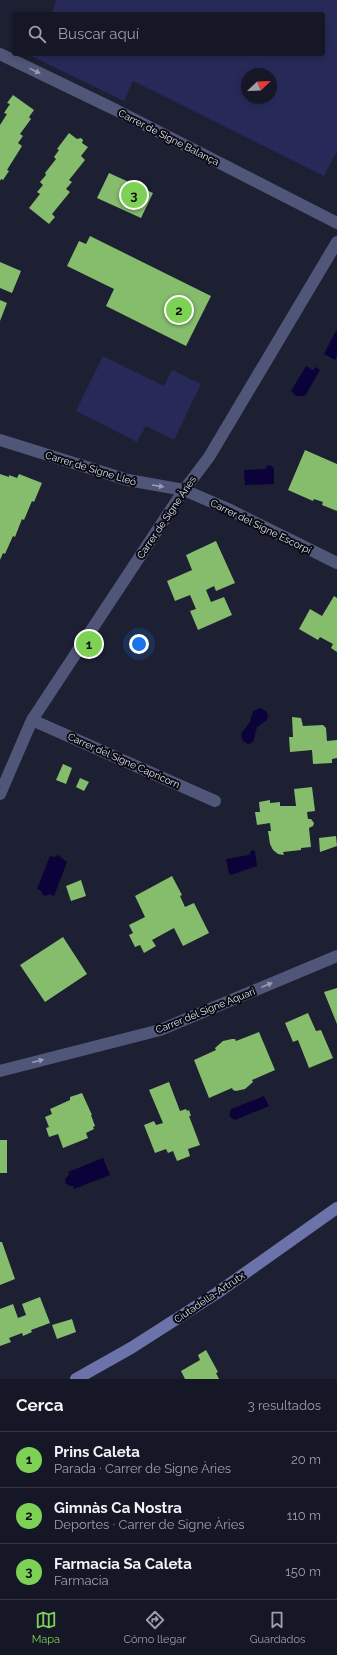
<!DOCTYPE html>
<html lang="es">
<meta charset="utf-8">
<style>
:root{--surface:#161726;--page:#232432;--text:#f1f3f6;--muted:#9e9fa7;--line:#353643;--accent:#7dd154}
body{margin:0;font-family:Raleway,sans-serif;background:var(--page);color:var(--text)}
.compass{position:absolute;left:241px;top:68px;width:36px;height:36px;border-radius:50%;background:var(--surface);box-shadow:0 2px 6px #0003;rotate:67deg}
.you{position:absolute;left:139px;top:644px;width:14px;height:14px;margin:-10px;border:3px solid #fff;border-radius:50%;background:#1a73e8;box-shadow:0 0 0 6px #1a73e833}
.badge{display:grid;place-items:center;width:26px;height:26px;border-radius:50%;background:var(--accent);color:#111;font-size:13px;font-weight:700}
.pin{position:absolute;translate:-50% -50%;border:2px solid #fff;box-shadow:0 1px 4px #0006}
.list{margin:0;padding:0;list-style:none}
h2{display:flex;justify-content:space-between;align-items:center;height:52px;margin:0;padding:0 16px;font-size:17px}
h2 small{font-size:13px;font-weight:400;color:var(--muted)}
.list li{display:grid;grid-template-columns:26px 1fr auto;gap:12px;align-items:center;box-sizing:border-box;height:56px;padding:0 16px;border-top:1px solid var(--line)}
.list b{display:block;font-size:15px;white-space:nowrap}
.list p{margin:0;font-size:13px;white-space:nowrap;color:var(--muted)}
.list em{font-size:13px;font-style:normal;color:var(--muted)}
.icon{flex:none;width:22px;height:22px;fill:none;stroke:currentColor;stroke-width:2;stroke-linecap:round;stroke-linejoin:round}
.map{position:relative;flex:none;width:337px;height:1379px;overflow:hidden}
.search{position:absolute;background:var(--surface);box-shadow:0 2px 6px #0003;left:12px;right:12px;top:12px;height:44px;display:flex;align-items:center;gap:10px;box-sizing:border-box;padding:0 14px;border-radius:4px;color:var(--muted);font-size:15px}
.sheet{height:220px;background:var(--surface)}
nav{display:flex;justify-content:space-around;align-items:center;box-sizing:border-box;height:56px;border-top:1px solid var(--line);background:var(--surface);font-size:11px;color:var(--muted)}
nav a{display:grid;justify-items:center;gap:2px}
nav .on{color:var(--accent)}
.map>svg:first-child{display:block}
.green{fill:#272a59;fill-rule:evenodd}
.water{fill:#0b023a}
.building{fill:#85bd6c}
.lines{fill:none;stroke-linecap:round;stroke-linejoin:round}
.street{stroke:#505678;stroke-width:12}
.secondary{stroke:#6b73aa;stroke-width:12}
.oneway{fill:#979cb3}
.labels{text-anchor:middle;stroke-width:4;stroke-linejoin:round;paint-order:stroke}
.street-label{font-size:10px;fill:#dee1ee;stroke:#090a12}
</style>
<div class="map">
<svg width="337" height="1379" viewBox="0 0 337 1379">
<rect width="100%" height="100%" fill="#1d1f32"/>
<path class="green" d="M57,0H337V151L324,176L133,81L124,101L31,56L32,54H323V14H51ZM247,74H271V98H247Z
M103,356L164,386L172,370L201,384L174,440L146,426L137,442L76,411Z"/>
<path class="water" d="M337,329V356L335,360L324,354Z
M306,366L313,370L316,367L320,370L305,396H296L291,391Z
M268,465L272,466L274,469V484L245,485L244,470L265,469Z
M260,708L266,711L268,716L267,720L257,727L253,742L248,744L243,741L241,734L250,722L253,711Z
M252,850L255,851L257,866L231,875L229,874L226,859L249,855Z
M58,855L67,862L54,896L50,894L45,896L42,894L41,891L37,889L50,856L55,857Z
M264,1096L269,1106L235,1120L229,1116L231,1109Z
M103,1158L110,1175L74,1189L73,1186H70L66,1184L65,1179L69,1175L68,1172Z"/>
<path class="building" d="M13,95L34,110L29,117L31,119L20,134L23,136L18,143L22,146L7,170L9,171L3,180L1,179L0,181V125L7,114L4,113L10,104L7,103Z
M69,133L77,139L81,138L83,140L82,143L88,147L81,156L85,160L69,180L72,182L66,189L70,192L52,214L55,217L49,224L29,208L40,194L37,192L43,185L40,182L46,175L45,173L56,159L54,157L59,150L57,149Z
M109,173L153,193L141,218L97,198Z
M90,236L211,296L186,346L106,306L114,289L67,266L79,241L86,244Z
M0,262L21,271L12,293L0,288Z
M0,300L7,303L0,321Z
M305,450L337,464V511L322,505L323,502L314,499L313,501L288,490Z
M0,474L9,477V475L17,478L19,474L42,483L34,502L32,501L24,520L22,519L15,537L13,536L5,554L3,553L0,560Z
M216,541L235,583L216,591L214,586L206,590L211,602L224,597L232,615L198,630L190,611L196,609L190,595L175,601L167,581L192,570L186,555Z
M334,596L337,598V652L331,648L333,644L320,637L318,640L299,629L310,609L322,616Z
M292,717L301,718L303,726L323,725L326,728L327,741L337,740V758L332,759V763L313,764L312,750L290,752L289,737H293Z
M63,764L72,768L66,784L56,780Z
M80,778L89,782L84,791L76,787Z
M312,787L315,811L307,812L308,819H311L314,823L313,826L309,828L311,847L301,848V850L283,852L284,855L278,854L273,850L270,844L268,831H271L270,823L257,825L255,812H260L259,802L270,800V803L280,802V806H296L294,789Z
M336,836L337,846L320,852L319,838Z
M172,876L182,895L180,896L185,907L194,903L209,933L183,946L174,928L152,940L156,946L144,953L140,945L135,947L129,935L133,933L129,925L145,917L135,896Z
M81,880L86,896L71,901L66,886Z
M63,937L87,974L45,1002L20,965Z
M337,988V1024L324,992Z
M308,1013L316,1031L321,1030L333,1058L309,1068L298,1040L293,1042L285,1023Z
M259,1032L275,1070L252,1080L253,1082L245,1089L236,1091L233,1090L232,1088L209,1098L194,1060L216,1050L215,1048L223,1041L232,1039H235L236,1041Z
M169,1082L180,1111L186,1109L187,1111L189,1110L191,1116H189L200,1145L188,1149L190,1156L177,1161L173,1151L168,1153L166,1149L155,1153L144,1125L154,1121L156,1125L163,1123L149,1090Z
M82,1093L92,1115H91L95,1126L93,1127L94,1129L86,1133L88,1138L63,1148L58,1134L49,1137L46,1128L49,1127L45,1117L52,1114L50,1109L70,1100V1097Z
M0,1140H7V1173H0Z
M0,1242H2L15,1279L0,1285Z
M40,1297L50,1323L31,1330L32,1332L23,1336L22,1333L9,1338L11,1342L0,1346V1309L13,1304L18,1318L26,1315L22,1304Z
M72,1319L76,1332L57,1339L52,1325Z
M206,1350L218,1372L216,1373L219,1379H185L181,1371L200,1360L198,1355Z"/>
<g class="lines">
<path class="street" d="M0,54L116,110L337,223
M0,440L128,480L184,490L228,509L337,563
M32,720L215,801
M0,794L32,720L158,529L184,490L209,457L337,242
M0,1071L160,1030L337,956"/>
<path class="secondary" d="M76,1379L131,1348L217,1293L337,1208"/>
</g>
<defs><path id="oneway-solid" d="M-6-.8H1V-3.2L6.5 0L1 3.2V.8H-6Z"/></defs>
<g class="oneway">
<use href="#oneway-solid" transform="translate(35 71) rotate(26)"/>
<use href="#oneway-solid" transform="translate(158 486) rotate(9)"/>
<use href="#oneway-solid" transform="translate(267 985) rotate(-23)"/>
<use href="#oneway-solid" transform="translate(38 1061) rotate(-15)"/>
</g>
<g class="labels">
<g class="street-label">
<text transform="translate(169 137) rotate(27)" y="4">Carrer de Signe Balança</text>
<text transform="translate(91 468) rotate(17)" y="4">Carrer de Signe Lleó</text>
<text transform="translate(166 517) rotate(-56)" y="4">Carrer de Signe Àries</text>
<text transform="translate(261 526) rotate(26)" y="4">Carrer del Signe Escorpí</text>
<text transform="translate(124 760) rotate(24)" y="4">Carrer del Signe Capricorn</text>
<text transform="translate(205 1010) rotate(-22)" y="4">Carrer del Signe Aquari</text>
<text transform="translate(209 1297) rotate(-34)" y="4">Ciutadella-Artrutx</text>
</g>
</g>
</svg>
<svg class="compass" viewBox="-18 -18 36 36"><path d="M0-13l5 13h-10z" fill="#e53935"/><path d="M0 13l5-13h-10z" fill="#9e9fa7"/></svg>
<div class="you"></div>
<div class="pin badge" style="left:89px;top:644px">1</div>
<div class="pin badge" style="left:179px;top:310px">2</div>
<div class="pin badge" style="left:134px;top:195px">3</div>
<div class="search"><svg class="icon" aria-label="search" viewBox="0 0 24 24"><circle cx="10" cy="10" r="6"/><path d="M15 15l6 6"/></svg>Buscar aquí</div>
</div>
<section class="sheet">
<h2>Cerca<small>3 resultados</small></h2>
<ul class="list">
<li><span class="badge">1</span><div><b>Prins Caleta</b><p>Parada · Carrer de Signe Àries</p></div><em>20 m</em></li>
<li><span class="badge">2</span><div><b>Gimnàs Ca Nostra</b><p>Deportes · Carrer de Signe Àries</p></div><em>110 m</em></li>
<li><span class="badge">3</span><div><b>Farmacia Sa Caleta</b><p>Farmacia</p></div><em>150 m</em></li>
</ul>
</section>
<nav>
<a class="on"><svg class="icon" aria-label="map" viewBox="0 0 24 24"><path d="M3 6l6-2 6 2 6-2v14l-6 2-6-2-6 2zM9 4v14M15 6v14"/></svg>Mapa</a>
<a><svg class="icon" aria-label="directions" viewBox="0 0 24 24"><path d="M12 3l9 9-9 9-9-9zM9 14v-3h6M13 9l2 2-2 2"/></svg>Cómo llegar</a>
<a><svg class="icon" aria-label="saved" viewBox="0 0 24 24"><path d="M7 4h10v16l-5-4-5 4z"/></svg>Guardados</a>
</nav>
